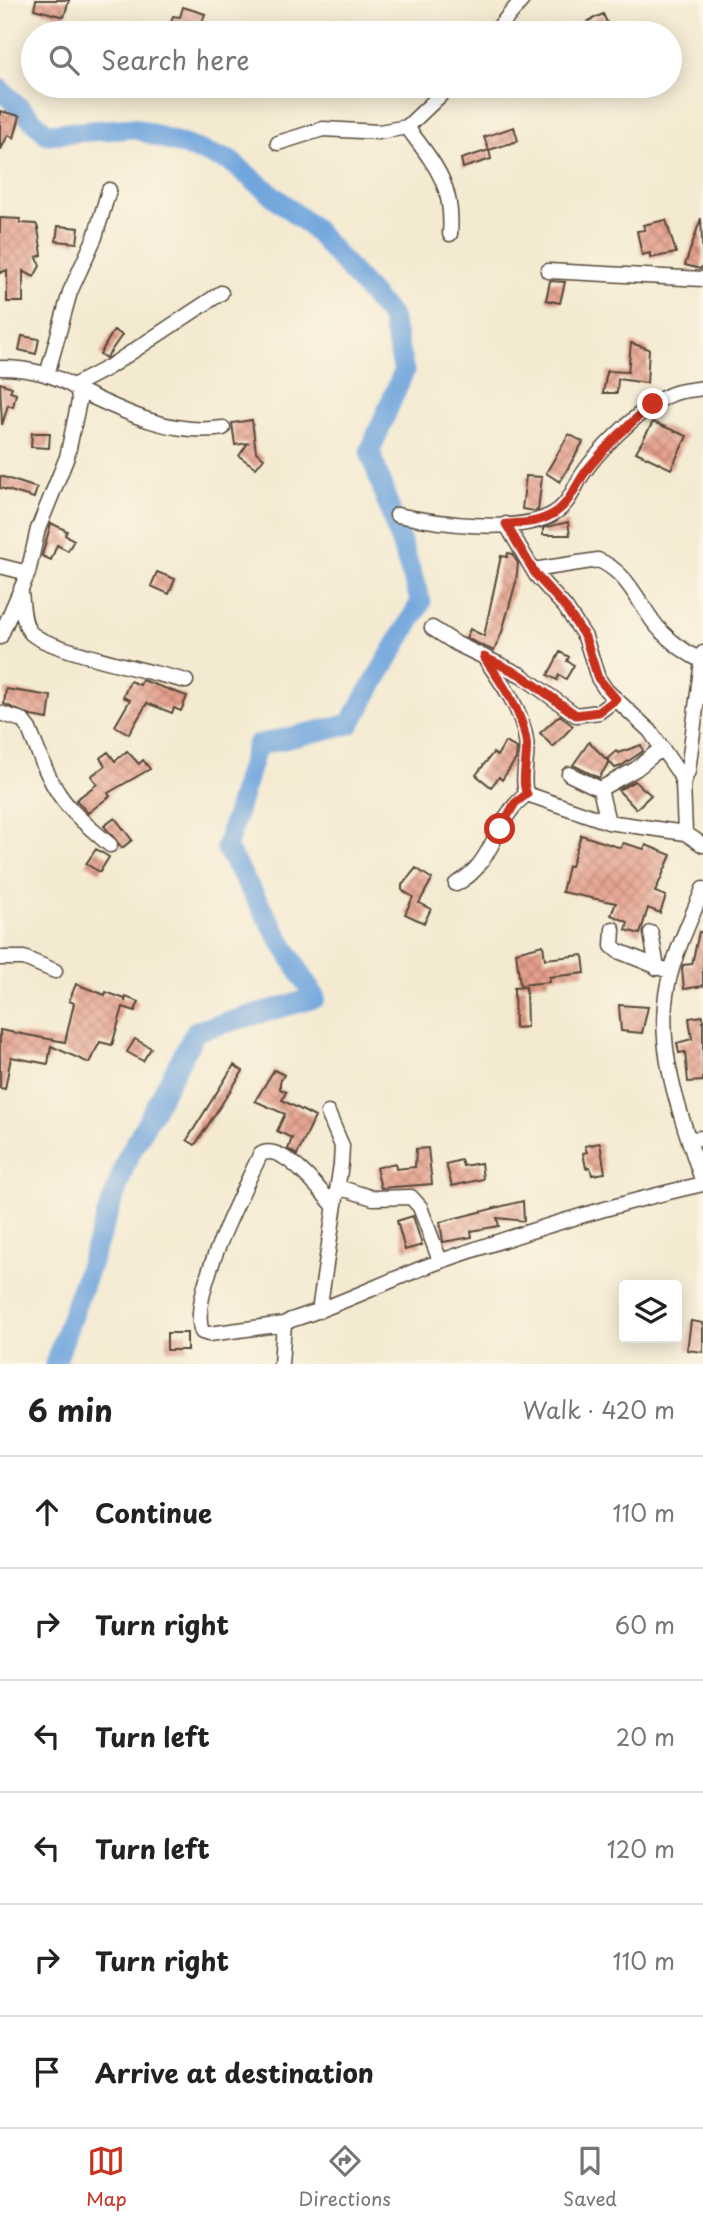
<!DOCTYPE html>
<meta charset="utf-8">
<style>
:root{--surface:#fff;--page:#f6f6f6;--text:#222;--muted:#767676;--line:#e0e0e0;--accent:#c8321e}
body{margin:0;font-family:"Playpen Sans",sans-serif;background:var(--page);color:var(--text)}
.controls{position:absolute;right:21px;bottom:21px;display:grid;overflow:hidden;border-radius:7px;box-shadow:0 4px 18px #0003}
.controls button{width:63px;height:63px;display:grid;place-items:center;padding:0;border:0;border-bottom:2px solid var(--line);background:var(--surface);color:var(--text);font:35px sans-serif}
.stop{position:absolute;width:21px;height:21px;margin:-16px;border:5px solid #c8321e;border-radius:50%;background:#fff}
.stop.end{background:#c8321e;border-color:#fff;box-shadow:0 2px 7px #0008}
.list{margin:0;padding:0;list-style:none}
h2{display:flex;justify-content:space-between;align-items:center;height:91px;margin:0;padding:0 28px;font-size:30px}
h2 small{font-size:23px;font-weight:400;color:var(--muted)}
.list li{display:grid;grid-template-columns:46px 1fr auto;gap:21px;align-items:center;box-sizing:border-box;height:112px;padding:0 28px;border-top:2px solid var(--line)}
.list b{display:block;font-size:26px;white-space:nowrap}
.list em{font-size:23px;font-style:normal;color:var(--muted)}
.icon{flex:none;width:38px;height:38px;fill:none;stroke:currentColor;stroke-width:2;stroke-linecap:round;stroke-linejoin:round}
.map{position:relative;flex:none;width:703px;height:1364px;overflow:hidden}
.search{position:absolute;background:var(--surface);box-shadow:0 4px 18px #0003;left:21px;right:21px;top:21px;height:77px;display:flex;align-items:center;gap:18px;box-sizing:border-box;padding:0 24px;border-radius:38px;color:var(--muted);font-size:26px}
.sheet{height:763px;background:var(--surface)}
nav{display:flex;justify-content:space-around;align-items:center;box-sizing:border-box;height:98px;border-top:2px solid var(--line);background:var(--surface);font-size:19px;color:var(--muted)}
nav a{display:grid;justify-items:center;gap:4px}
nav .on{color:var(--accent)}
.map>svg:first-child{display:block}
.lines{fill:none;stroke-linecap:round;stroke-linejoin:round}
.river{stroke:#70a5dd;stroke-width:21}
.building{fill:url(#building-cross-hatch)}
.street-casing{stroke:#574739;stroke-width:17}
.street{stroke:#fff;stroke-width:14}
.route{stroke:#c8321e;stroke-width:9}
</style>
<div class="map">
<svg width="703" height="1364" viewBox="0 0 703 1364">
<defs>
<pattern id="building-cross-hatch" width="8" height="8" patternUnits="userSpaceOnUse" patternTransform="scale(1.75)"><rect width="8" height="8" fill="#e59f8c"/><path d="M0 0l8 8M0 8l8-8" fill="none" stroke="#bb8272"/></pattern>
</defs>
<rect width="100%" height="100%" fill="#fcf5e5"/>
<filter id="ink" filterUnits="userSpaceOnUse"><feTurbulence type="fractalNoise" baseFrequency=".0143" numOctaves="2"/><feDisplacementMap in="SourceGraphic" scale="14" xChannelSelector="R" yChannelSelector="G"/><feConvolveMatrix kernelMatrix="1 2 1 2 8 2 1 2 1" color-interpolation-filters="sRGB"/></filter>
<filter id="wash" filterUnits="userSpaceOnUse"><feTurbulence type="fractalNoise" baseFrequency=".00686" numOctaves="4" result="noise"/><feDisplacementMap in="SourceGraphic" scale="28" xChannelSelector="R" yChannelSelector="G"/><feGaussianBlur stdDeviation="1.57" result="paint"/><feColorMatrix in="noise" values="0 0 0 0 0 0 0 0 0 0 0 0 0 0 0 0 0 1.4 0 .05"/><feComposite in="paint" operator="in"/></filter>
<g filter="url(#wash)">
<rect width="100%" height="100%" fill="#f4ead1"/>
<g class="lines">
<path class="river" d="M0,89L47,134L134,128L230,161L313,228L391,317L404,371L370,451L421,602L350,724L257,745L226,848L315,998L196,1031L127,1159L55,1364"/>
</g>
<g id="blocks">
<path class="building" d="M36,0H69L64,17L34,9Z
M183,7L205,14L201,26L190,22L187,33L171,30L170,25L173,16L180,17Z
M603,14L612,33H593L588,21Z
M0,111L20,116L14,138L8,135L0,151Z
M514,127L518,141L489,150L484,137Z
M489,150L491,159L463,168L461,159Z
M0,218L20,219V223L36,224L38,228L42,255L37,257L40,266L34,277L23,271V302H7V270L0,273Z
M701,218L703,263L701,269L685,265Z
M666,220L676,253L650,258V253L642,255L637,231L645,230L643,225Z
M58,226L79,228L77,243L56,241Z
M550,281L565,282L560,303L546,300Z
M114,330L122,335L106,358L100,354Z
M22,336L39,339L36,354L19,350Z
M631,343L649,349L647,383L618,379L617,393H603L607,371L628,372Z
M0,383L12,387L10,392L16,394L13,407L8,405L2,425Z
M252,420L256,452L264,458L256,468L239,456L248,443L235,445L232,423Z
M653,422L687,436L671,469L636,452Z
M32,433H50L49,448L31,447Z
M569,434L583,442L560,482L546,473Z
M0,476L37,488L34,498L0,488Z
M526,476L542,477L538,510L535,511L522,509Z
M568,522L570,535H543V528Z
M51,523L67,531L65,535L74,540L68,551L57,545L51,560L42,556Z
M508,553L512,554L518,563L516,582L502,632L494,651L466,638L470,629L484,636L501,556L507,557Z
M157,572L175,579L169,594L151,586Z
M560,652L569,657L567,661L574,665L566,679L559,675L557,680L548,675Z
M142,680L187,696L181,711L174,708L172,713L147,703L129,734L115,726L130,700L123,697L130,681L140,685Z
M6,689L51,696L48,719L31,716L4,704Z
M560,715L573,726L553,747L540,733Z
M505,742L517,748L516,759L502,780L499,777L491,787L476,775L493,753L497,756Z
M589,742L609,762L599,778L573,765Z
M641,745L643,751L621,766L615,768L607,759L616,751L618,753Z
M127,751L139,764L143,760L150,769L108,793L110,796L88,813L76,800L97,784L91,776L105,766L100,758L108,752L115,761Z
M635,781L651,795L636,809L618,790Z
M115,818L132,840L122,848L104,826Z
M581,835L621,848L623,843L644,849L646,845L671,855L655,892L666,896L660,913L648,908L640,934L626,930L628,922L611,915L616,903L562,892L568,866H571Z
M96,849L109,857L100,872L86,864Z
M416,868L432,879L419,903L431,909L424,923L405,914L413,897L402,890V885Z
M699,932H703V986L684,989L682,969L683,965L692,964Z
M543,945L545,959L583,955L585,973L549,977V982L520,985L516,952Z
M76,984L105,995L106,992L125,999V1002L126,997L139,1002L135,1011L123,1007L112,1045L100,1042L89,1063L51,1046L48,1064L11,1057L5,1089L0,1088V1030L65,1042L74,1003L69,1001Z
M526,987L527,1027L515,1028L514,988Z
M619,1005L648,1007L642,1033L621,1031Z
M703,1016V1081L688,1082L685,1052L679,1053L677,1043L692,1039L689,1018Z
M135,1039L151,1048L143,1061L127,1052Z
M234,1065L243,1071L195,1145L187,1140Z
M274,1070L284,1075L280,1082V1089L286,1092L282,1100L315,1117L297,1155L288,1149L292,1138L277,1131L285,1114L255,1101Z
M600,1143L605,1173L592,1175L590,1167L586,1168L583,1153L587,1152L585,1146Z
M428,1148L432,1184L381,1188L376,1168L395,1163L396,1169L415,1167L416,1149Z
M461,1160L463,1166L481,1163L483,1179L452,1186L446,1164Z
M523,1201L524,1221L497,1218L499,1226L471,1231L472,1237L443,1242L440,1222Z
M413,1216L422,1245L405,1250L397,1221Z
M691,1321L703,1323V1352L687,1350Z
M167,1333H187V1350H167Z"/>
</g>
</g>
<g filter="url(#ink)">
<use href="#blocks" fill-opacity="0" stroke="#574739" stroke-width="2"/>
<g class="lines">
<g class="street-casing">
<path id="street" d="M494,33L522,0
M407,127C435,165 454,185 450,234
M278,143L323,129L379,132L407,127L450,86
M548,271L703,279
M0,368C27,368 57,374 78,390L79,401L67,457L38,529L28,573L0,637
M47,375L70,292L95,237L109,190
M73,386L109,367L221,293
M78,390C124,412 172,436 223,428
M397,515C437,523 512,534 549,516C566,508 571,495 579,480C594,454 643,405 672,394C681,390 693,390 703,388
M506,524L536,575L565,607L585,637L598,678L606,690L650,731L679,773L683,783L685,833
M0,566L28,573
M533,570L598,560C625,571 636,597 652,620C664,637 684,652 702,661
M21,593C23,605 22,625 32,634C50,650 157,673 186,681
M432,628L457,644L521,675L576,715L599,712L616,699
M484,657C501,682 522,709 526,740C529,756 520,781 527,794L608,822L685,833L703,845
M0,713L22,720L29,729C54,792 57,801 110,845
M569,774L600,789L608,822
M683,783L688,771L703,653
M600,789L636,769L662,748
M456,884C496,863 493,819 527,794
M703,889C690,922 671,959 666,995C657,1058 684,1124 703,1183
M613,929L612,946L618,951L671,972
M651,933L657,968
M0,958H24L55,971
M689,1139L703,1138
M338,1187L373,1198L411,1197L420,1207L440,1261
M319,1311L341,1164L342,1146L328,1113
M284,1324L209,1334L202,1332C188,1296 243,1192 260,1155C280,1140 321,1191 334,1206
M281,1364L284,1324L291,1320C343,1304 390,1279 441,1261C527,1231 614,1204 703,1184"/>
</g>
<use href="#street" class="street"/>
</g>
</g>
<g class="lines" filter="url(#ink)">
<path class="route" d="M500,829L515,803L527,794C520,781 529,756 526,740C521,709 501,682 484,657L521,675L576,715L599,712L616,699L598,678L585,637L565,607L536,575L506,524C521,523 536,523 549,516C571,506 575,483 590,466C609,443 630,423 653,404"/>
</g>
</svg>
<div class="controls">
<button><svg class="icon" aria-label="layers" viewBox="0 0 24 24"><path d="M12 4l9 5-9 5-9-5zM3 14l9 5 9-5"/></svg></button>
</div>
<div class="stop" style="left:500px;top:829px"></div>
<div class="stop end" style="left:653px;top:404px"></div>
<div class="search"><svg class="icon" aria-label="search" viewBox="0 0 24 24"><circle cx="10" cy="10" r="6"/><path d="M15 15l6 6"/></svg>Search here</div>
</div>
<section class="sheet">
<h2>6 min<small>Walk · 420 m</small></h2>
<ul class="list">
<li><svg class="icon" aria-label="ahead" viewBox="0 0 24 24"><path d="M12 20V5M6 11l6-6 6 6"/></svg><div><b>Continue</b></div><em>110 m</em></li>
<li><svg class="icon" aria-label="right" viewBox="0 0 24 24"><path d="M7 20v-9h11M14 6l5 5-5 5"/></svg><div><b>Turn right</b></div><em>60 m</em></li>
<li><svg class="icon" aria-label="left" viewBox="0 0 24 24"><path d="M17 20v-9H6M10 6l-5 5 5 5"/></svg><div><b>Turn left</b></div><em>20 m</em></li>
<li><svg class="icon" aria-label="left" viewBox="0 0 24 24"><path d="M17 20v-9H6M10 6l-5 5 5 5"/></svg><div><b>Turn left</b></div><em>120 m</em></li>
<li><svg class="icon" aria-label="right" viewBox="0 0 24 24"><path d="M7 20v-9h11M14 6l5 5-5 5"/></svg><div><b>Turn right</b></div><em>110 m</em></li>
<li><svg class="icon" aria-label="arrive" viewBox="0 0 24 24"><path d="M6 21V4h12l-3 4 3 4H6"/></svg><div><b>Arrive at destination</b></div></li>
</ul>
</section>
<nav>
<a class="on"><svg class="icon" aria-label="map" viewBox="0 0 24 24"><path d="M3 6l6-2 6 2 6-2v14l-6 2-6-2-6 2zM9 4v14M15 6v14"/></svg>Map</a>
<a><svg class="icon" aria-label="directions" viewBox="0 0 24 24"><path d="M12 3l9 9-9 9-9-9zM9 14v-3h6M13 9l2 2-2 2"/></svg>Directions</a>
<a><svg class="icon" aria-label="saved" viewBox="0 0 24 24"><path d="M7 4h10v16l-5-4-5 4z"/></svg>Saved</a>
</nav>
